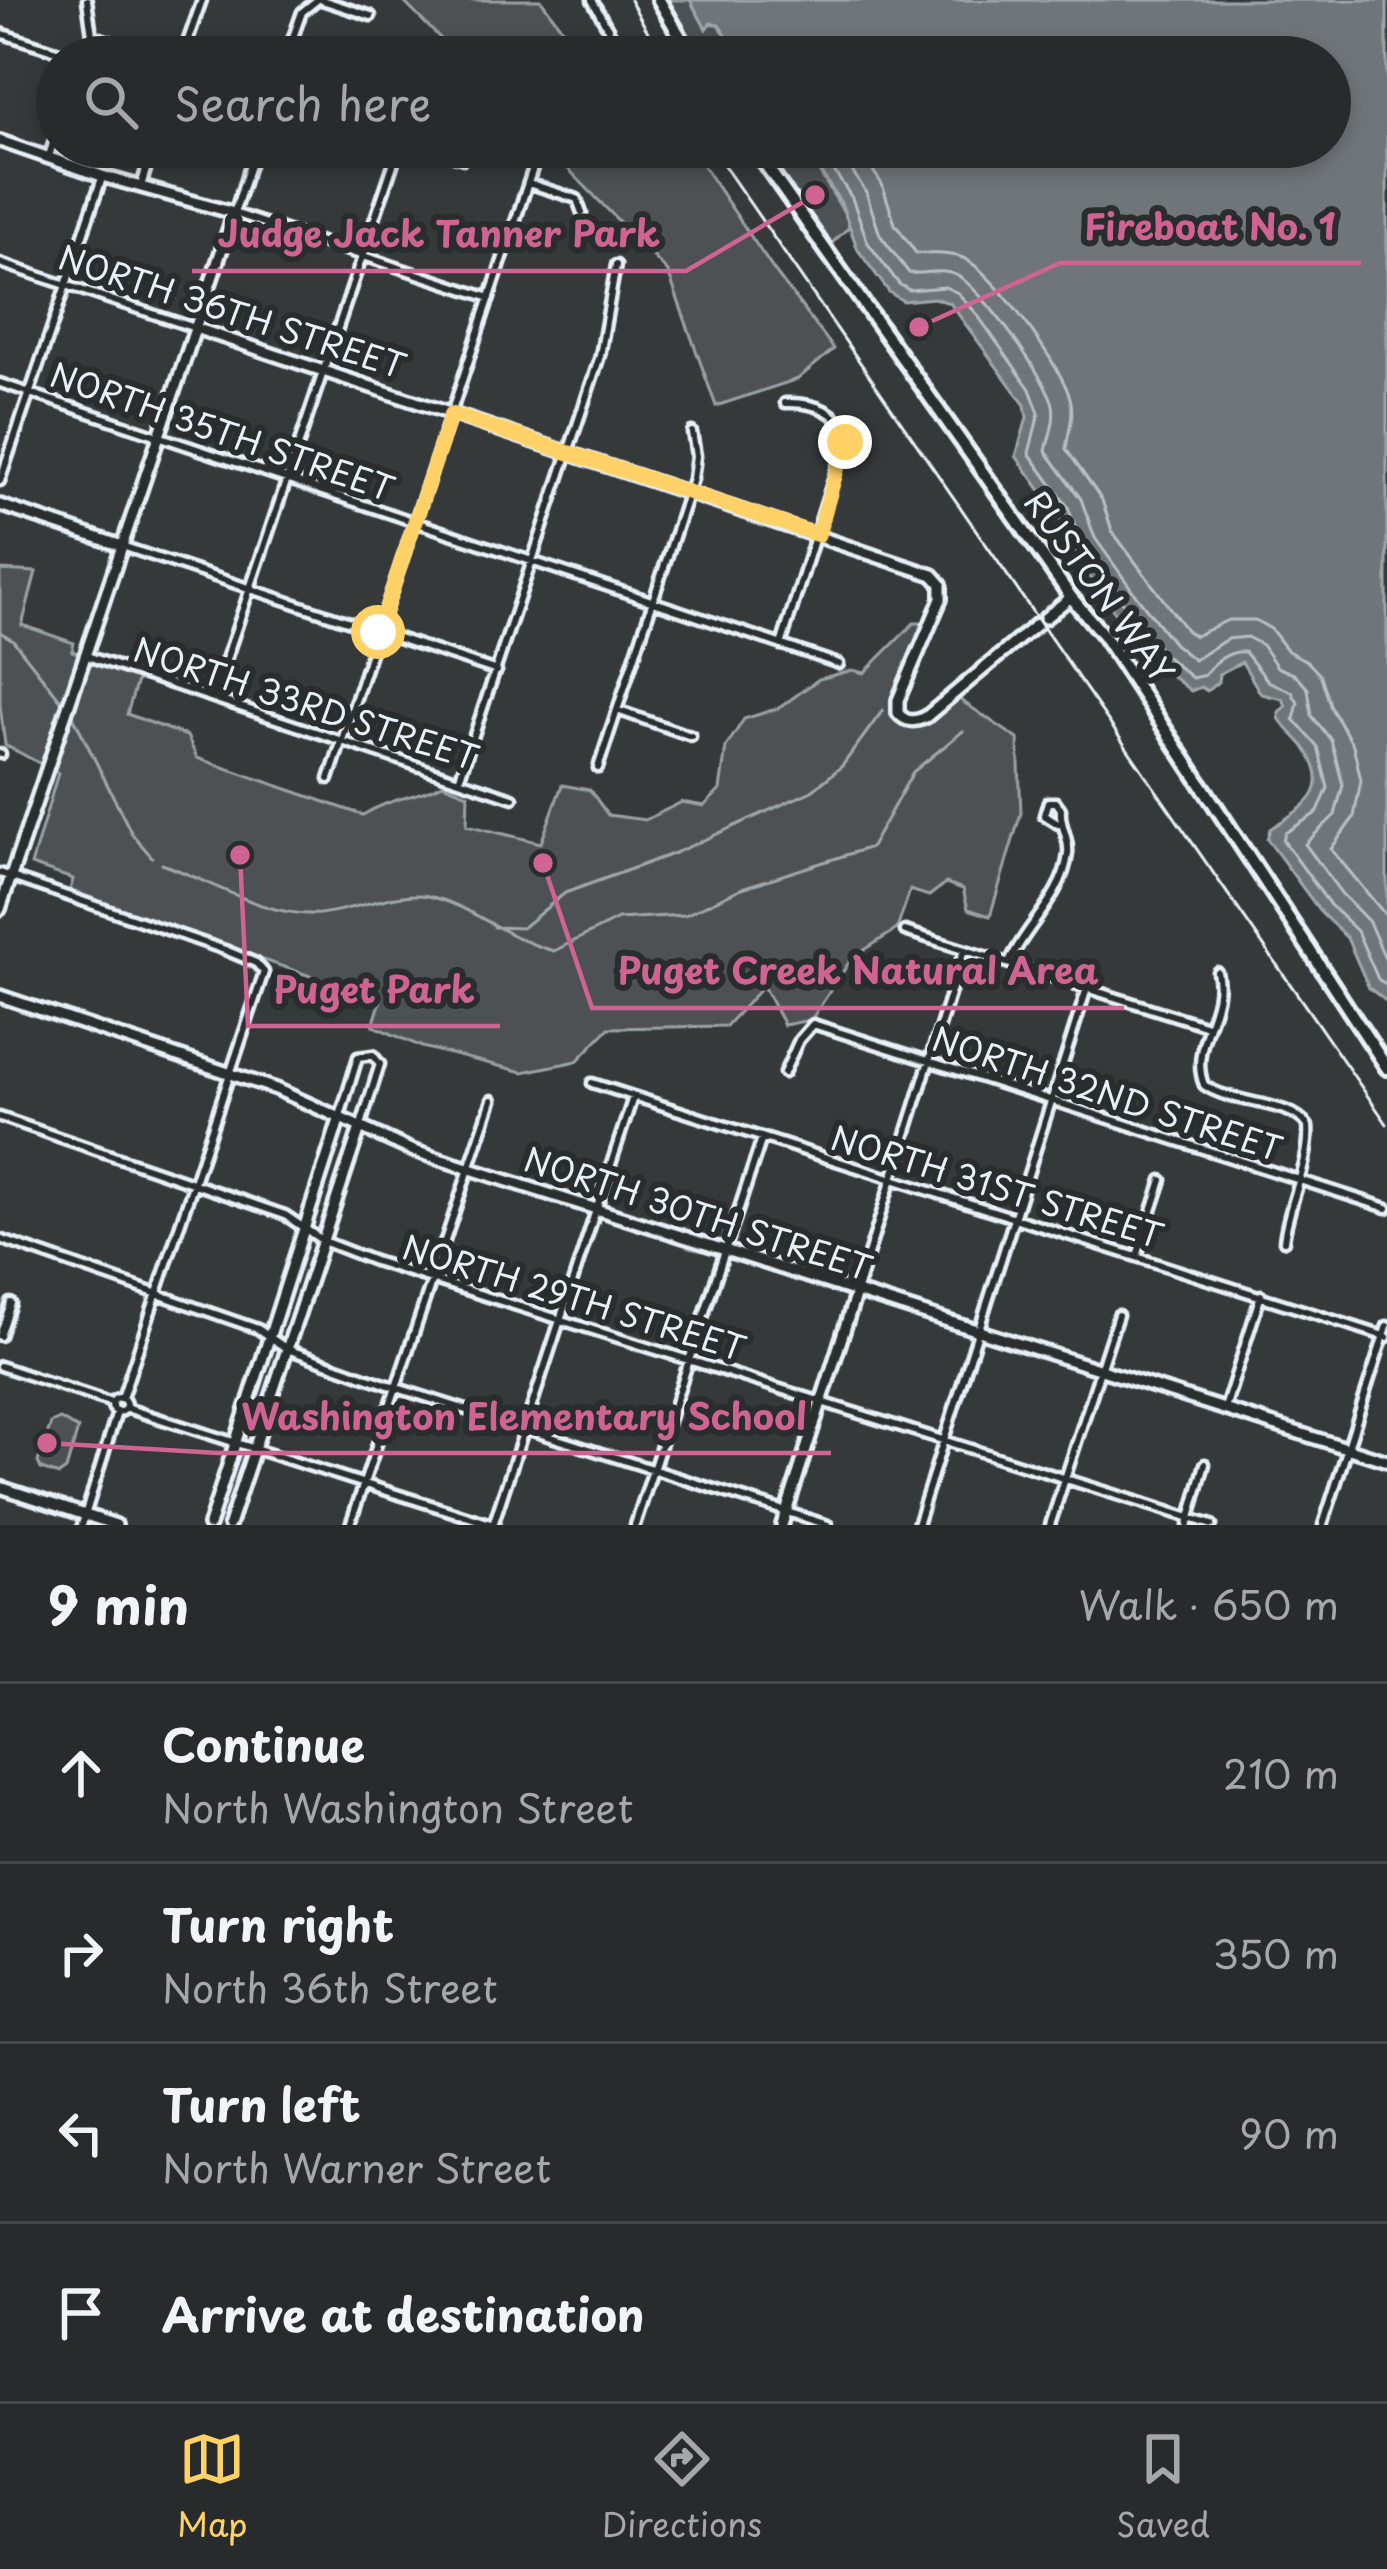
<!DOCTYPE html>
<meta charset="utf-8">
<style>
:root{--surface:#282b2c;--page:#303334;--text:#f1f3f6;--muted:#a5a7a9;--line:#444748;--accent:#ffd166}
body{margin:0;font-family:"Playpen Sans",sans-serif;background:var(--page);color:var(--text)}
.stop{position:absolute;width:36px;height:36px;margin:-27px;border:9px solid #ffd166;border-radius:50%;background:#fff}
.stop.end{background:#ffd166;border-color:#fff;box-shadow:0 3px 12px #0008}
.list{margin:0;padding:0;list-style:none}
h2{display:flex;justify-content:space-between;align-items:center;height:156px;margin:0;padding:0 48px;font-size:51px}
h2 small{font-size:39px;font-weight:400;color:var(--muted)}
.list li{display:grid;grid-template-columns:78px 1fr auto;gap:36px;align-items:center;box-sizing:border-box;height:180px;padding:0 48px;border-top:3px solid var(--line)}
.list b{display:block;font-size:45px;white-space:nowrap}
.list p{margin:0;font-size:39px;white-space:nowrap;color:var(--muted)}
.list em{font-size:39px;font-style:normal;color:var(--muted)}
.icon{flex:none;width:66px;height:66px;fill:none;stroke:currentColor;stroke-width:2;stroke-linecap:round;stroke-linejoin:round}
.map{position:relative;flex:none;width:1387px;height:1525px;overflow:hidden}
.search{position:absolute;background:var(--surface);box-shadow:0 6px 18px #0003;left:36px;right:36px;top:36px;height:132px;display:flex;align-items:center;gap:30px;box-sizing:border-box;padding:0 42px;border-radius:66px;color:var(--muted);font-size:45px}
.sheet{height:876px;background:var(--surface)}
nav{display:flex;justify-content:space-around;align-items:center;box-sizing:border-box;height:168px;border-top:3px solid var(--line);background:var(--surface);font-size:33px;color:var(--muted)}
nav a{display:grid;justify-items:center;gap:6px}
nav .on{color:var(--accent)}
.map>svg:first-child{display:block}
.green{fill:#4d5152;stroke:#9aa1a5;stroke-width:3}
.water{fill:#707579;stroke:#a0a7ac;stroke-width:3}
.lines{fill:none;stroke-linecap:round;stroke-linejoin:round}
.shore{stroke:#b8bfc5;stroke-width:3}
.stream{stroke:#a0a7ac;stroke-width:3}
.minor-casing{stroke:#e8f1f8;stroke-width:15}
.tertiary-casing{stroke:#e8f1f8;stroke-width:18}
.secondary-casing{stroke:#e8f1f8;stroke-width:18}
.primary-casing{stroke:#e8f1f8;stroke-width:20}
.minor{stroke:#2a2d2e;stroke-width:6}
.tertiary{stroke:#2a2d2e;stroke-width:9}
.secondary{stroke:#2a2d2e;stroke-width:9}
.primary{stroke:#2a2d2e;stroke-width:10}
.rail{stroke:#e8f1f8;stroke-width:3}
.route{stroke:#ffd166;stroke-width:15}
.labels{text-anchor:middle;stroke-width:12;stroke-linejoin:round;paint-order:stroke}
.street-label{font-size:33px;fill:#e8f1f8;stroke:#2a2d2e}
.leader{fill:none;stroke:#cf6492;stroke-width:4.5}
.callout-dot{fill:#cf6492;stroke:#2a2d2e;stroke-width:4.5}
.callout-label{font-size:36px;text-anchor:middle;font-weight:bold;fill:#cf6492;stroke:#2a2d2e;stroke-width:12;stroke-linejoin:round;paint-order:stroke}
</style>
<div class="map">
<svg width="1387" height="1525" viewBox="0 0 1387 1525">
<rect width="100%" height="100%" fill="#35393a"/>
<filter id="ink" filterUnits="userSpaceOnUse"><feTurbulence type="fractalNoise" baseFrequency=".00833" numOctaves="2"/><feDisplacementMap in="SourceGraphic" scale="24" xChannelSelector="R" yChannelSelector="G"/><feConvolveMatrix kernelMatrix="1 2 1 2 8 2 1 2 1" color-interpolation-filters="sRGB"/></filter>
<g filter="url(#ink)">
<path class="green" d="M402,0H541L583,57H459Z
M666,0H690L711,23L719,25L741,57H699Z
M547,147L691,148L775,272L834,349L798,379L716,406L668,272Z
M761,147H804L848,219L849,227L831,244Z
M0,570L36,572L22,625L74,643L72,651L139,674L127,714L187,736L197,758L363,815C391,797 415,798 443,784L468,794L467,825L541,843L562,785L590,790L608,815L645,820L682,802L704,806L720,790L726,747L744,719L779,708L819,679L853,670L864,673L914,623H925L897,684L896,715L930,721L959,699L1018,739L1021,813L990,916L968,909L963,889L946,883L929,896L910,890L897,929L852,958L811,1020L784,1025L763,986L726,1026L609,1028L577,1061L523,1072L422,1047L373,1026L381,1000L69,894L73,879L31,865L58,773L5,745L0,705Z
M60,1419L78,1429L66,1470L59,1475L41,1469L38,1462L51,1423Z"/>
<path class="water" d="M690,0H1387V1002L1369,988L1347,938L1322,914L1267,839L1270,829C1302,807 1337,794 1304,747C1296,736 1286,730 1279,718V712L1286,706L1283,699L1261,694L1242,662L1219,674L1218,682L1207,691L1201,687L1191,691L1154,662L1116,614L1072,551L1058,514L1016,456L1027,418L1025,405L950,303L934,298L903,301L889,292L858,250L841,203L804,147H1330V57H741L719,25L711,23L706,29Z"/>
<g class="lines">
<path class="shore" d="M818,147L852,198L868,243L899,284L909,290L945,287L958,293L976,313L1030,389L1039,413L1029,453L1068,507L1082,545L1126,607L1163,654L1192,678L1205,675C1213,662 1230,650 1245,652L1268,681L1292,692L1298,703L1294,719L1318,747L1328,788L1318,812L1285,833L1283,840L1330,905L1357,931L1378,979L1387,986
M836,147L866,192L880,235L909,273C924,275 940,268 956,275C979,285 1048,380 1053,405C1056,421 1049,436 1046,451L1081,499L1095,538L1138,598L1174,644L1194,660L1227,639L1247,637L1262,645L1277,667L1296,675L1308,689L1312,716L1331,740L1343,785L1335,815L1305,844L1341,893L1369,922L1387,963
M857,147L882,184L895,224L916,253C931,255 948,252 963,258C993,271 1065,370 1071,402C1074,418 1068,433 1066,449L1102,500L1112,531L1187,631L1195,636L1228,620H1255L1271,629L1288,651L1307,661L1321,676L1331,708L1353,745L1361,780L1354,817L1331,849L1387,917"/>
<path class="stream" d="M0,632L13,640L66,707
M72,714L132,834L152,857
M162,864C211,881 265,917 319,914C352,911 399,890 428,896C469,904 508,940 554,951L618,919L685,915L742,888L871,847L913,772L963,731
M494,927L522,928L565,893L675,853L812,791L842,766L883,710"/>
<g class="minor-casing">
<path id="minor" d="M322,0L371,16
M592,0L624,57
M0,33L75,57
M92,35L157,57
M81,57L92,35L87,0
M182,57L202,0
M286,57L302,12L317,0
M256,147L234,213L490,298
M428,147L463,159
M49,156L57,131
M528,183L577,199L582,213
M141,186L153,147
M0,263L195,328
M0,383L839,664
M0,481L102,178
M122,546L497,671
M781,645L846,438C841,410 811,402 785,403
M84,655L513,798
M213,698L399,147
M617,710L691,736
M0,754H1
M598,768L693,479L696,456L692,432
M329,779L540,147
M459,780L600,356L616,265
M0,873L225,950L256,963L264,972L122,1398
M905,931L1207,1026
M1009,963C1025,926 1063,897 1068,854C1070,837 1059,826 1061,809L1056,802H1048L1044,815L1058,824
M1217,972C1227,1010 1188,1045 1204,1085C1231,1105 1291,1100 1308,1126C1311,1163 1288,1203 1284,1241
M784,1073L799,1040L813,1024L1387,1208
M592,1083L1387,1337
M340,1116L358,1057L373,1055L380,1064L360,1128
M0,1117L285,1215L323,1241L374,1261L1212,1525
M0,1239L258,1329L287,1349L394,1387L828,1525
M1137,1256L1162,1180
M856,1293L964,950
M0,1336L11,1303
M0,1366L112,1403
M112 1405a7 7 0 1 1 14 0a7 7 0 1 1-14 0Z
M126,1408L494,1525
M1225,1408L1261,1295
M82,1525L117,1412
M350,1525L492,1100
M493,1525L633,1097
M635,1525L762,1138
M917,1525L1087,988
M1050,1525L1118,1315
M1188,1525L1205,1464
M1323,1525L1387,1326"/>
</g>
<g class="tertiary-casing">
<path id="tertiary" d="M0,141L102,176L234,213L0,909
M195,328L933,575L941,584V599L898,700V713C906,723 915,722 926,717L1037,624
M0,505L122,546
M1045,618L1071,597
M0,1487L116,1525
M209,1525L340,1117
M229,1525L360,1128
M782,1525L856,1293"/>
</g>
<g class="secondary-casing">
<path id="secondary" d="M0,996L276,1089L411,1150L1387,1461"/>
</g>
<g class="primary-casing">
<path id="primary" d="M659,0L692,57
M753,147L1071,597L1104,636L1387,1068"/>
</g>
<use href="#minor" class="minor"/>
<use href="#tertiary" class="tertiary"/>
<use href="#secondary" class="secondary"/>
<use href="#primary" class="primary"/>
<path class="rail" d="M630,0L662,57
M711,147L1387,1124"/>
</g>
</g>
<g class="lines" filter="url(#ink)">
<path class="route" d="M378,632L451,414L818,535L845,442"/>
</g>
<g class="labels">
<g class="street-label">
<text transform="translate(232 312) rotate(18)" y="12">NORTH 36TH STREET</text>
<text transform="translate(222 432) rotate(19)" y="12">NORTH 35TH STREET</text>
<text transform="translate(1099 587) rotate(54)" y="12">RUSTON WAY</text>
<text transform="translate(306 704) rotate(18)" y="12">NORTH 33RD STREET</text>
<text transform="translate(1107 1094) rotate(18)" y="12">NORTH 32ND STREET</text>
<text transform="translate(997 1187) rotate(17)" y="12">NORTH 31ST STREET</text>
<text transform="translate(698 1214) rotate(18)" y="12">NORTH 30TH STREET</text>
<text transform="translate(574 1298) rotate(17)" y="12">NORTH 29TH STREET</text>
</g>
</g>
<path class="leader" d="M919 327L1060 263H1361M815 195L686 271H192M543 863L592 1008H1124M240 855L248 1026H500M47 1443L218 1453H831"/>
<g class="callout-dot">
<circle cx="919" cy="327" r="12"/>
<circle cx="815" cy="195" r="12"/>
<circle cx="543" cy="863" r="12"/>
<circle cx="240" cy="855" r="12"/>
<circle cx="47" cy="1443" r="12"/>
</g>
<g class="callout-label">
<text x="1210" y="240">Fireboat No. 1</text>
<text x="439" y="247">Judge Jack Tanner Park</text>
<text x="858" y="984">Puget Creek Natural Area</text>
<text x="374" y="1003">Puget Park</text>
<text x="524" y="1430">Washington Elementary School</text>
</g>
</svg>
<div class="stop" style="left:378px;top:632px"></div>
<div class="stop end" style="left:845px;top:442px"></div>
<div class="search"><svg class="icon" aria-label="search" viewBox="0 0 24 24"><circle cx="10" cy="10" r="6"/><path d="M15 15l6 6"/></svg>Search here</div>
</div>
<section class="sheet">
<h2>9 min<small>Walk · 650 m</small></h2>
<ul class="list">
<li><svg class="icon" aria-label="ahead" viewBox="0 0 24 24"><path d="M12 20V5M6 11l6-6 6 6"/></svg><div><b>Continue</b><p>North Washington Street</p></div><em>210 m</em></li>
<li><svg class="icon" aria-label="right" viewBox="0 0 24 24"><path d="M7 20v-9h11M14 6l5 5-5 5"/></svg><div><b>Turn right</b><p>North 36th Street</p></div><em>350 m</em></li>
<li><svg class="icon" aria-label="left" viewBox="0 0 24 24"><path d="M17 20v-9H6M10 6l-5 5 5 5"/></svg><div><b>Turn left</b><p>North Warner Street</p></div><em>90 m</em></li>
<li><svg class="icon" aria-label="arrive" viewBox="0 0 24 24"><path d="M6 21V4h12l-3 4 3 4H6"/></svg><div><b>Arrive at destination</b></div></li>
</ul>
</section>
<nav>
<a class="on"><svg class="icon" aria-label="map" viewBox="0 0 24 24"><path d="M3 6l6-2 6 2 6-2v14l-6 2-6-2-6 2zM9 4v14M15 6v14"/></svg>Map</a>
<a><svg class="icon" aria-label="directions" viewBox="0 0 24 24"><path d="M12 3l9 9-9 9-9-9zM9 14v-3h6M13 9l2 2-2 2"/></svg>Directions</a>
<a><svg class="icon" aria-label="saved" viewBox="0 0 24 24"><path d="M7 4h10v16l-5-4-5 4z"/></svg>Saved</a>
</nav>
